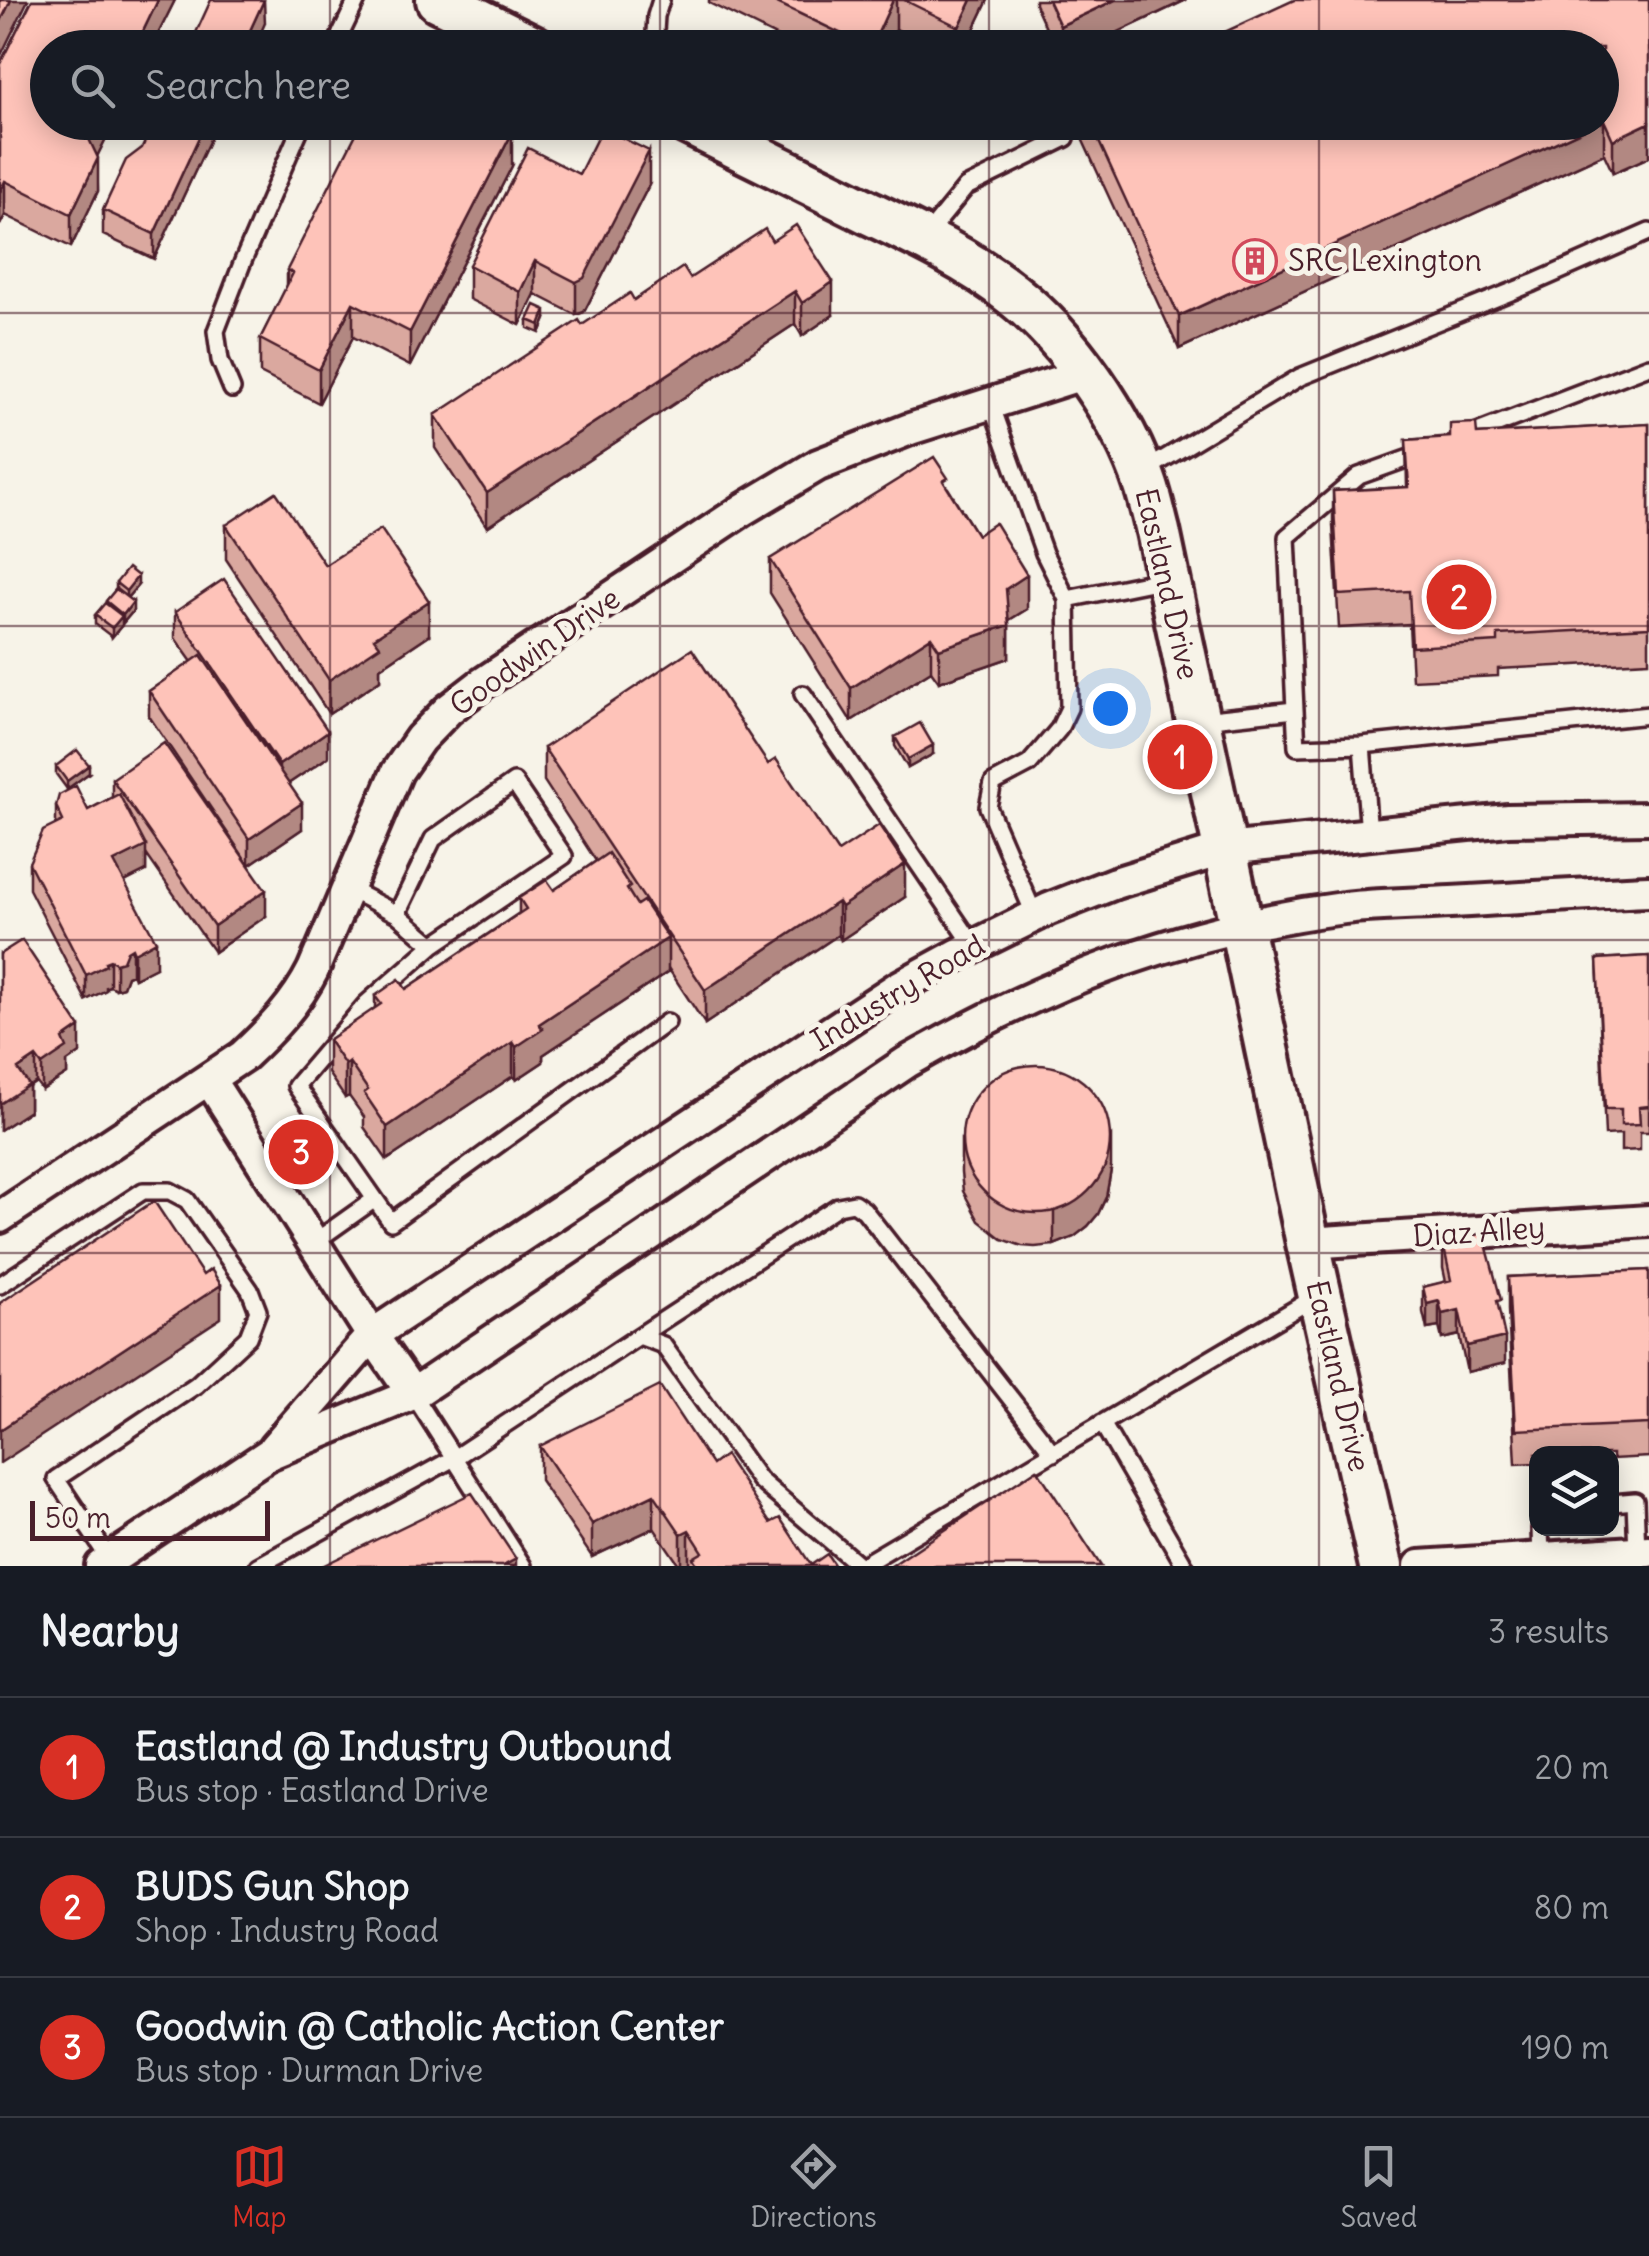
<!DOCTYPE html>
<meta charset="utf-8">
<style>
:root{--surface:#171b24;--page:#242831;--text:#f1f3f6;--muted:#9ea1a6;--line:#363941;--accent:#d93025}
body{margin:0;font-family:Delius,sans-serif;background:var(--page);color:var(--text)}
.controls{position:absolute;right:30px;bottom:30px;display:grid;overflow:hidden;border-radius:20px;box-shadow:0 5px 25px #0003}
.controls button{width:90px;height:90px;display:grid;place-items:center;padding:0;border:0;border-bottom:2px solid var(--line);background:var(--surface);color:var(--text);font:50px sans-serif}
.scale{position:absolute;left:30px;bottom:25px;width:240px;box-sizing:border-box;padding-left:10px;border:5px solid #4a1f2b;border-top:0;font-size:28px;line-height:35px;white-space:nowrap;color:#4a1f2b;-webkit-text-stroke:8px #f7f3e8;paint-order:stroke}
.you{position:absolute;left:1110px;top:708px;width:35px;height:35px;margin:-25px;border:8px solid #fff;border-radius:50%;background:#1a73e8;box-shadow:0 0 0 15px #1a73e833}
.badge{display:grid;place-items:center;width:65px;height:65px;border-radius:50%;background:var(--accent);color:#fff;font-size:32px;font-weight:700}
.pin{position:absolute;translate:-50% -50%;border:5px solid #fff;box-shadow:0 2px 10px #0006}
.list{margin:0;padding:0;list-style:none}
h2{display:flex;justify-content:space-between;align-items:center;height:130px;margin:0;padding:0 40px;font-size:42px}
h2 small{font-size:32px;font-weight:400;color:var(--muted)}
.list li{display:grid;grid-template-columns:65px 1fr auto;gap:30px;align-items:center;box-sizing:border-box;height:140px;padding:0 40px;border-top:2px solid var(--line)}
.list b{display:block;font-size:38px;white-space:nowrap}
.list p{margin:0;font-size:32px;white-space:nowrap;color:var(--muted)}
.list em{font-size:32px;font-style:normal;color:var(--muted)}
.icon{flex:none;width:55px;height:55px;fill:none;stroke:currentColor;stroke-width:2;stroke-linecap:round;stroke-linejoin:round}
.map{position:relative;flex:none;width:1649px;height:1566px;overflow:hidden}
.search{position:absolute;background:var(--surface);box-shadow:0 5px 25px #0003;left:30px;right:30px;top:30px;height:110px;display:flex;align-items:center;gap:25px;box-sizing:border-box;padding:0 35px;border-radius:55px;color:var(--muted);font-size:38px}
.sheet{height:550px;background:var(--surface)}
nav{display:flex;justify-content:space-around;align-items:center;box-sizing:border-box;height:140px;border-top:2px solid var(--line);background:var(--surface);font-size:28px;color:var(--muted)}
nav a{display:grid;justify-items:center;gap:5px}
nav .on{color:var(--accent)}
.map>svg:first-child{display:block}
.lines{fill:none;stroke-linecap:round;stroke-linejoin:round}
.lane-casing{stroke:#4a1f2b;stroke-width:22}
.street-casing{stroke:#4a1f2b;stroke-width:38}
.secondary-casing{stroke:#4a1f2b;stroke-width:50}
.lane{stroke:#f7f3e8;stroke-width:15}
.street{stroke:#f7f3e8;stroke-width:30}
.secondary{stroke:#f7f3e8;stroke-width:42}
.wall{fill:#daa89f;stroke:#4a1f2b;stroke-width:2.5}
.shaded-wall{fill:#b28882;stroke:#4a1f2b;stroke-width:2.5}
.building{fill:#fec3b9;stroke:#4a1f2b;stroke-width:2.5}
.grid{fill:none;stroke:#4a1f2b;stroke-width:2.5;stroke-opacity:0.55}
.labels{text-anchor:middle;stroke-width:10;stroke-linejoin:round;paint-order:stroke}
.poi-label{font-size:30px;fill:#4a1f2b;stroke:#f7f3e8;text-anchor:start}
.street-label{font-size:30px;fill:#4a1f2b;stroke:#f7f3e8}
</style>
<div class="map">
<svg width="1649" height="1566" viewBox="0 0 1649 1566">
<rect width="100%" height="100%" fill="#f7f3e8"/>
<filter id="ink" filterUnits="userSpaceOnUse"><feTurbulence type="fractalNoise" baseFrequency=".01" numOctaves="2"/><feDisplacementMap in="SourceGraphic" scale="20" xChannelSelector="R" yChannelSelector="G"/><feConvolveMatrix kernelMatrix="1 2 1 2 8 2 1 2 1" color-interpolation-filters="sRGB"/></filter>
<g filter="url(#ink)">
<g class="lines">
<g class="lane-casing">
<path id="lane" d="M334,48L357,0
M654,48L656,16L661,0
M926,236L966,187L1066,138
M232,389L220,360L216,331L243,261L303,122
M991,404L1044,553L1067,599L1166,579
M1459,439L1649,366
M1144,471L1300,377L1533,283L1649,232
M803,694L974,946
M1295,710L1287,537L1359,476L1423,453
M1202,720L1295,710L1297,747L1362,745L1369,834
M1362,745L1649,715
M347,888L397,914L433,839L514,782L564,856L433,945L366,1004L296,1086L391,1222L667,1022
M397,914L433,945
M1035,916L988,807L993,783L1029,764L1059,729L1069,708L1067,599
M313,1243L375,1199
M0,1285L143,1191H170L187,1200L250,1290L258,1311L248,1337L196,1385L56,1479L110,1560
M639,1336L838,1206L854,1203L864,1210L1053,1453
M413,1394L454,1458L639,1336L663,1345L759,1480L860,1566
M1102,1423L1185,1566
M1612,1503L1635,1501L1637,1552
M1540,1528L1541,1558
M258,1566L454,1458L523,1566
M861,1566L1317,1296"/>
</g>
<g class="street-casing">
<path id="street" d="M209,1079L372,1335L413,1394
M0,1217L243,1056C271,1030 296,1004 313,970L397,772L420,739L448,710L483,683L744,509L818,465L910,429L1086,373
M1308,1243L1649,1221
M274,1448L372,1335L897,988L974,946L1049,909L1115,883L1225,849L1508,820L1649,818
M101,1566L269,1454L413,1394L907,1062C1048,981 1182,929 1344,908C1379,904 1415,904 1451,902C1517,898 1583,894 1649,891
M1420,1566L1649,1551"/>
</g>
<g class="secondary-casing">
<path id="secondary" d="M438,0L535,48
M687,122C747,152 806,181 866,211C916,235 968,259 1012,294C1068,338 1124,418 1146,486C1151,501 1154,516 1158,531L1308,1243L1381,1566"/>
</g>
<use href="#lane" class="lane"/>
<use href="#street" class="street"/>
<use href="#secondary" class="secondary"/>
</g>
<path class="wall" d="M32,0H175L151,48L48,122H114L97,156L98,191L71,247L5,215L0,225V64Z
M709,0H988L965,48H933L896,29L887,48H800L709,3Z
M1035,0H1186L1085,48H1055L1035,4Z
M1649,0V157L1613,173L1604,154L1179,349L1079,132V122H1602Z
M218,122L154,259L103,235V210Z
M512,166L410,366L353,337L319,403L260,373V339L287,286V270Z
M649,185L584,312L576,315L535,294L520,325L469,299V265Z
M772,241L833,315L802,336L795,324L487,527L435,448V415L582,325L634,300L690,278Z
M546,319L540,333L528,328V320Z
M1649,424V661L1498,669V676L1412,680L1409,624L1339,628L1333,525V491L1407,487L1406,440L1477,434Z
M948,488L977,535L1027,609L1009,620V658L939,682L931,671L851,721L770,593V559Z
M226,525L325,565L429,635L380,668V680L329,714L226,559Z
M116,583L138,585L127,598L133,611L123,623L122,622V625L112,637L95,624V615L106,604V601L116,589Z
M175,612L328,757L288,784L302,829L249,865L149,716V691L192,662L175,638Z
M895,737L933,754L908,768L895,746Z
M544,748L768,764L838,852L905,897L841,940L838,935L705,1024L668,968V972L543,1055V1062L516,1080L513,1076L387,1160L364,1127V1117L349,1096L345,1098L328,1073V1040L375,1009V996L406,989L519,913V898L554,890L596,861L544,781Z
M56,766L89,773L67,789L56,774Z
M112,779L266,916L214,952L146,854V871L125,882L156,967L134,978L132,974L127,976L123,987L116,989L110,986L106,987V990L86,1000L29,889V863L56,825V806L88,810L112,797Z
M0,954L80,1053L67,1062V1074L42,1090L36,1082L29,1087V1111L0,1130Z
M1649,956V1132H1640V1150L1621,1151V1134L1605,1135L1597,959Z
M961,1139L1111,1170L1106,1197L1098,1214L1088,1226L1074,1237L1054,1245L1035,1247L1022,1246L1002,1239L979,1221L963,1191L961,1173Z
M1443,1243L1501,1317L1505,1363L1467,1372L1459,1335L1442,1339L1439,1327L1427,1329L1423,1312V1287L1446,1282L1443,1268Z
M1649,1270V1457L1612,1459V1454H1536V1463L1516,1464L1508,1310V1277Z
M540,1446L712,1465L811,1565L835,1566H691L689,1563L680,1566L654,1528L592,1557L540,1480Z"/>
<path class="shaded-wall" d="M11,0H28L0,57V23Z
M158,0H175L151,48H135Z
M264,0L265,23L254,48H242Z
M893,0H896V29L887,48H871Z
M972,0H988L965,48H959V27Z
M1115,0H1186L1085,48H1060V26Z
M1604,120V154L1179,349V316Z
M97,122H114L89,173V139Z
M206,122H218L154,259V234Z
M1649,123V157L1613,173V140Z
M512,133V166L410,366V332Z
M649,151V185L584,312L576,315V282Z
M98,158V191L71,247V214Z
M5,181V215L0,225V192Z
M535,261V294L520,325V292Z
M833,282V315L802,336V303Z
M795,291V324L487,527V493Z
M353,303V337L319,403V370Z
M546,310V319L540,333V325Z
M1027,575V609L1006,622V589Z
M138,576V585L126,599V591Z
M429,601V635L380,668V680L329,714V680L374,638Z
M133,602V611L123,623V615Z
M122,616V625L112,637V628Z
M1009,625V658L939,682V649Z
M931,637V671L851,721V688Z
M328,731V757L279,790V765Z
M933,745V754L908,768V759Z
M89,765V773L67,789V781Z
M302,803V829L249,865V839Z
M146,846V871L114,887V862Z
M905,864V897L841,940V907Z
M266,890V916L214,952V926Z
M838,902V935L705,1024V990Z
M668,938V972L543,1055V1062L516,1080V1047L539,1024Z
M156,941V967L134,978V953Z
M132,948V974L127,976L123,987L116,989V963L127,951Z
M110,960V986L106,987V990L86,1000V975Z
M80,1027V1053L67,1062V1074L42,1090V1065L63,1039Z
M513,1042V1076L387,1160V1127Z
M36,1057V1082L29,1087V1111L0,1130V1104L18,1069Z
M349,1062V1096L345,1098V1065Z
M1111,1137V1170L1106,1197L1098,1214L1088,1226L1074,1237L1054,1245V1212Z
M221,1285V1318L0,1463V1430Z
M1439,1301V1327L1427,1329V1304Z
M1459,1310V1335L1442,1339V1314Z
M1505,1337V1363L1467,1372V1346Z
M654,1494V1528L592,1557V1524Z
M689,1530V1563L681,1566V1534Z
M516,1559V1566H503Z"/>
<path class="building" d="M0,0H11L0,23Z
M32,0H158L135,48H48V122H97L89,139L98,158L71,214L5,181L0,192V64Z
M211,0H264L242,48H189Z
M771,0H893L871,48Z
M904,0H972L959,27Z
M1048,0H1115L1060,26Z
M1294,0H1649V123L1613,140L1604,120L1602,122V48H1190Z
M405,38L423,48H401Z
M154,122H206L154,234L103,210L126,160L142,148Z
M362,122H492L512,133L410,332L353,303L319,370L260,339L293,273L287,270Z
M1090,122H1600L1179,316Z
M602,128L649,151L584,278L576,282L535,261L520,292L469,265L528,148L579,174Z
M796,225L833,282L802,303L795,291L487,493L435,415L579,320L582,325L630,293L634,300L683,267L690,278L765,229L772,241Z
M535,305L546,310L540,325L528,320Z
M1476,423L1477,434L1649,424V627L1498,635V642L1412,647L1409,591L1339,595L1333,491L1409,487L1406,440L1450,437V424Z
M934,457L948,478L943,481L977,535L995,523L1027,575L1006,589L1009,625L939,649L931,637L851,688L770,559Z
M276,492L325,565L381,529L429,601L374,638L380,646L329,680L226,525Z
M128,568L138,576L126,591L116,583Z
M224,579L328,731L279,765L175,612Z
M116,589L133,602L123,615L106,601Z
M105,603L122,616L112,628L95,615Z
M692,649L768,764L776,759L838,852L879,825L905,864L841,907L838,902L705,990L544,748Z
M201,655L302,803L249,839L149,691Z
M920,723L933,745L908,759L895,737Z
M164,743L266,890L214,926L112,779Z
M77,750L89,765L67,781L56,766Z
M76,786L88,810L119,794L146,846L114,862L156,941L134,953L132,948L127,951L123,961L116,963L110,960L105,962L106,965L86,975L29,863L43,831L63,821L56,806L59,795Z
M608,853L630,887L627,889L637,905L643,901L668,938L539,1024L543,1029L516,1047L513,1042L387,1127L364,1093L368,1090L349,1062L345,1065L328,1040L381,1004L375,996L399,979L406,989L526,909L519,898L547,880L554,890Z
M22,940L80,1027L63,1039L67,1048L42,1065L36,1057L18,1069L29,1085L0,1104V954Z
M1649,956V1106L1639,1107L1640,1124L1621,1125V1109H1605L1597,959Z
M962 1139a74 74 0 1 1 148 0a74 74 0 1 1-148 0Z
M154,1201L203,1275L211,1269L221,1285L0,1430V1303Z
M1483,1233L1501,1300L1497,1301L1505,1337L1467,1346L1459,1310L1442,1314L1439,1301L1427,1304L1423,1287L1451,1280L1443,1243Z
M1649,1270V1424L1516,1430L1508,1277Z
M660,1386L712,1465L725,1455L770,1523L780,1518L811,1565L827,1554L835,1566H698L693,1558L703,1552L689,1530L681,1534L654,1494L592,1524L540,1446Z
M1037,1469L1101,1566H891Z
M472,1493L516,1559L503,1566H322Z"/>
</g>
<path class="grid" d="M330,0V48M660,0V48M989,0V48M1319,0V48M330,122V1566M660,122V1566M989,122V1566M1319,122V1566M0,313H1649M0,626H1649M0,940H1649M0,1253H1649"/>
<defs>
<g id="building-ring" transform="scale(2.25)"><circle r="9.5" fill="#f7f3e8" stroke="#d1495b" stroke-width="1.5"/><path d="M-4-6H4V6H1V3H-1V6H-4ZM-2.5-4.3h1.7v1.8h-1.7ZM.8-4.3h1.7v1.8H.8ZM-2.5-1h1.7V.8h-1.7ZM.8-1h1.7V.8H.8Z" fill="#d1495b"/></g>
</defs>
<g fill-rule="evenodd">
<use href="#building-ring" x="1255" y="261"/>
</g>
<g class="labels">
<g class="poi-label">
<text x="1288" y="271">SRC Lexington</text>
</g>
<g class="street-label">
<text transform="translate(1167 584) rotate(77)" y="10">Eastland Drive</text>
<text transform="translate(535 652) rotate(-35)" y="10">Goodwin Drive</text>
<text transform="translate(898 993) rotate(-31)" y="10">Industry Road</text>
<text transform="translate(1479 1232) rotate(-4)" y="10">Diaz Alley</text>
<text transform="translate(1338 1376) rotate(77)" y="10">Eastland Drive</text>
</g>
</g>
</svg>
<div class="controls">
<button><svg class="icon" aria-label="layers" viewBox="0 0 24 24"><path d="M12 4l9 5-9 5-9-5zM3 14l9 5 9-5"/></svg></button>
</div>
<div class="scale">50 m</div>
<div class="you"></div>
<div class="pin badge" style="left:1180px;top:757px">1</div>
<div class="pin badge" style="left:1459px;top:597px">2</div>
<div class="pin badge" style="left:301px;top:1152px">3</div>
<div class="search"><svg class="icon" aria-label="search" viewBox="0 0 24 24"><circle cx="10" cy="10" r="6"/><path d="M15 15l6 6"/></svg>Search here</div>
</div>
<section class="sheet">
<h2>Nearby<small>3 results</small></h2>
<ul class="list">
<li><span class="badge">1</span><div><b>Eastland @ Industry Outbound</b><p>Bus stop · Eastland Drive</p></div><em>20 m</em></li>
<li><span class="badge">2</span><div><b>BUDS Gun Shop</b><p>Shop · Industry Road</p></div><em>80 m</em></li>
<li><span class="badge">3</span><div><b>Goodwin @ Catholic Action Center</b><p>Bus stop · Durman Drive</p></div><em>190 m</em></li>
</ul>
</section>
<nav>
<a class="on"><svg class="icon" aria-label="map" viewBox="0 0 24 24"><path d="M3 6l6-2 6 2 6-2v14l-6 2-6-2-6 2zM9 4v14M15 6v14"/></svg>Map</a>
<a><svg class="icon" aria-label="directions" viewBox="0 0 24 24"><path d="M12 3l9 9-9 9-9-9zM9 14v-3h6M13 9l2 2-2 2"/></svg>Directions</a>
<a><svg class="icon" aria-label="saved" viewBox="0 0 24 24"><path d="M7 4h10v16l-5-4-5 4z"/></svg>Saved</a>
</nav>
